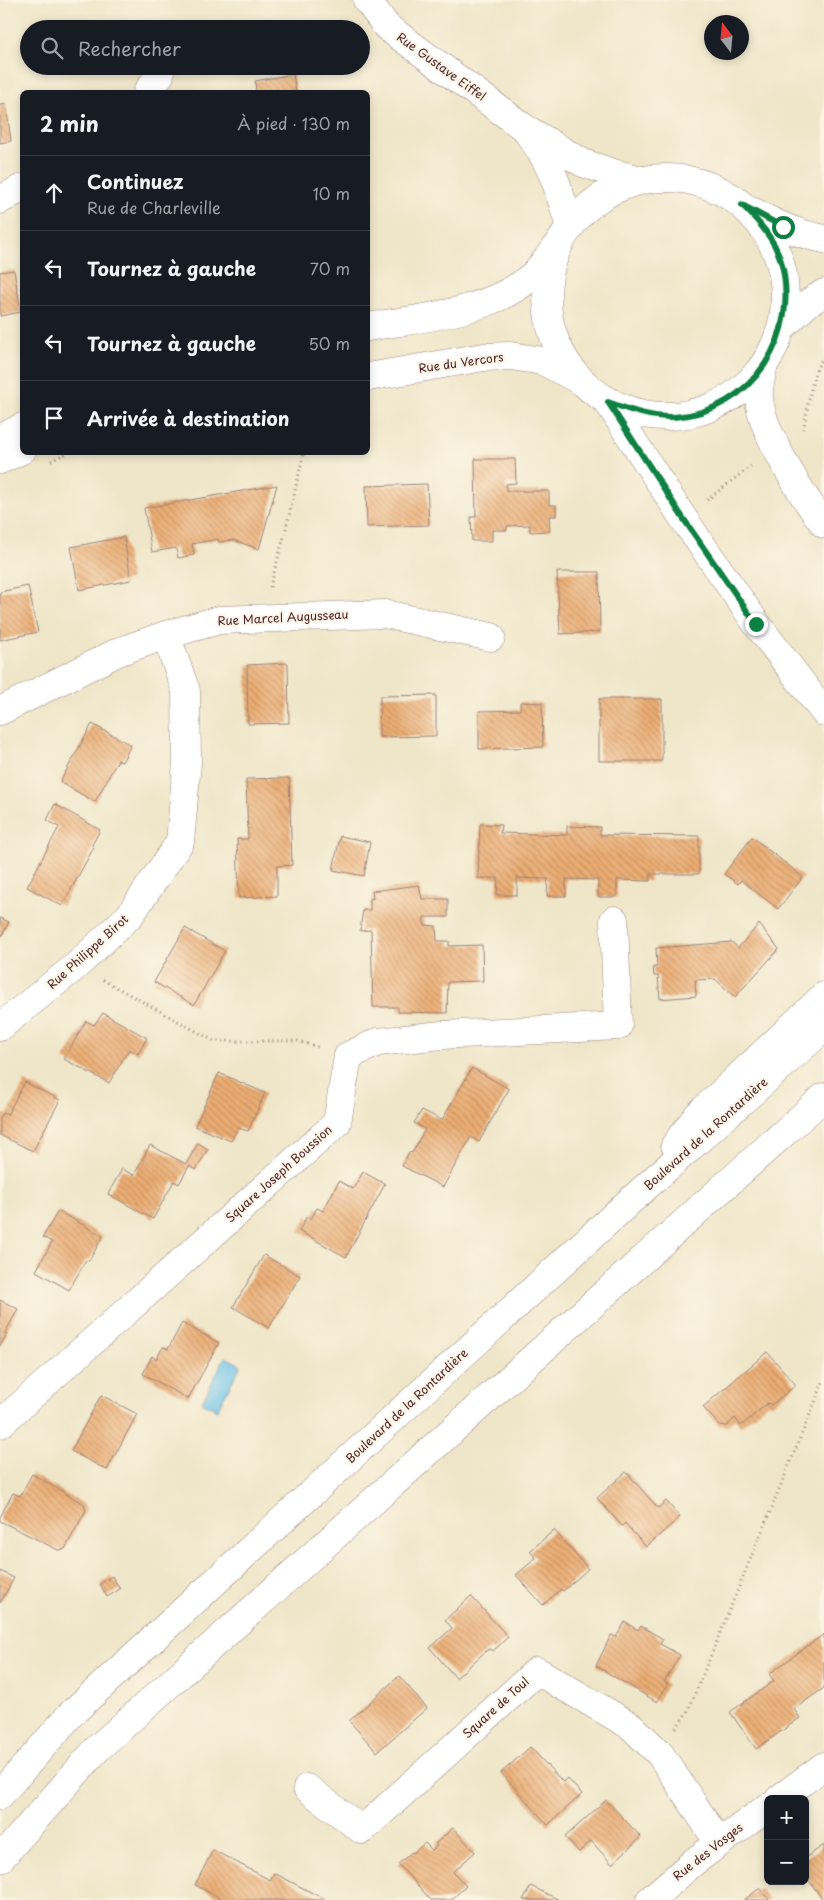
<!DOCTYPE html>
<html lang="fr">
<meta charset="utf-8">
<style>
:root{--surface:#171b24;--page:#242831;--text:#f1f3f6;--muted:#9ea1a6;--line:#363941}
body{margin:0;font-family:"Playpen Sans",sans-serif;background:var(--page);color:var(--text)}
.controls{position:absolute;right:15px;bottom:15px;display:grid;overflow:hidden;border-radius:8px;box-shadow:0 2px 8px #0003}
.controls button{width:45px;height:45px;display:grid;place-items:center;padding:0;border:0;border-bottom:1px solid var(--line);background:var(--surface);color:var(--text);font:25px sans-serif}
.compass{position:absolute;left:704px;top:15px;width:45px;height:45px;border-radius:50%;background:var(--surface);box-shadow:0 2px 8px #0003;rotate:344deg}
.stop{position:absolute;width:15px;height:15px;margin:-11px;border:4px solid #0b8043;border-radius:50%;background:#fff}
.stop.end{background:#0b8043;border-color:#fff;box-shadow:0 1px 5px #0008}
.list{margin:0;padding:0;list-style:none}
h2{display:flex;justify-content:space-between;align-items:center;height:65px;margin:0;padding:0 20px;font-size:21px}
h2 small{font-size:16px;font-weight:400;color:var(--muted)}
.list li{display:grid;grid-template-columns:32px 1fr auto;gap:15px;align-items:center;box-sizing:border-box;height:75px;padding:0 20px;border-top:1px solid var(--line)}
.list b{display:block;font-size:19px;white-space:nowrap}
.list p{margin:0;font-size:16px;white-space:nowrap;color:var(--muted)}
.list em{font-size:16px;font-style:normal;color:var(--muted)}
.icon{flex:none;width:28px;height:28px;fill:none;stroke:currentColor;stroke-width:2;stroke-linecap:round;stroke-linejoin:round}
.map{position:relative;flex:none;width:824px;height:1900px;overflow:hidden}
.search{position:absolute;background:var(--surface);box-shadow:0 2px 8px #0003;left:20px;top:20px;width:350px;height:55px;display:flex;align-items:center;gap:12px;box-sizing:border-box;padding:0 18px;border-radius:28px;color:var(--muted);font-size:19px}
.panel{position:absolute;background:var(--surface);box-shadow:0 2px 8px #0003;left:20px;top:90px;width:350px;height:365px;border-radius:8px}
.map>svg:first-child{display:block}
.water{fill:#6bc2e8;stroke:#5a708a}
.building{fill:url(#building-back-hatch)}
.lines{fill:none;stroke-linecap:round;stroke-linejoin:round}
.street-casing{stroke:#9c827a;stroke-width:29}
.secondary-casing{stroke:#9c827a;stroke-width:29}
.primary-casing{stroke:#9c827a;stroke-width:29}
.path{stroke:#9c827a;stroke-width:3;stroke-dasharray:1 4;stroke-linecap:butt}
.street{stroke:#fff;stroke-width:28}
.secondary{stroke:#fff;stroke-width:28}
.primary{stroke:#fff;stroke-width:28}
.route{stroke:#0b8043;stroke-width:6}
.labels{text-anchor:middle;stroke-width:4;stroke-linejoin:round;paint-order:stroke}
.street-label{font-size:12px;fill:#4a1f2b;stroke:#fcf5e5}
</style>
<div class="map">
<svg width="824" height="1900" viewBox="0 0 824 1900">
<defs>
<pattern id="building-back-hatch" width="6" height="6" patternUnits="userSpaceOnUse" patternTransform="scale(1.25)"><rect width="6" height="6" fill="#ecae74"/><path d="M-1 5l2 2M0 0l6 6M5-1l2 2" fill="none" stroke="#c18d5f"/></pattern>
</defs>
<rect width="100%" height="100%" fill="#fcf5e5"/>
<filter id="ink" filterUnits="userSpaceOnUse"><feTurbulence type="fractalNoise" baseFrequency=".02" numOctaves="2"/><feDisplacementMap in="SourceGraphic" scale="10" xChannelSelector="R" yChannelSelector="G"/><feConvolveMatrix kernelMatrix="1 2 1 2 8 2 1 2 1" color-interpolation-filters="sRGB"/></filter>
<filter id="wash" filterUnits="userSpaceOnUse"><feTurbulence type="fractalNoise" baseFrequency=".0096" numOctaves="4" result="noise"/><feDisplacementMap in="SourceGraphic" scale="20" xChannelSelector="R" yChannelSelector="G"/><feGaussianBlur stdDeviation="1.12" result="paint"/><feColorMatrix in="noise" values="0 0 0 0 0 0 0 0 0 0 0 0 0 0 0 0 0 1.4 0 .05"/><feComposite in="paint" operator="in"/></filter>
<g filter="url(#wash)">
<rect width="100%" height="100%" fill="#efe6c9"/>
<path class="water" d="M225,1357L241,1365L217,1410L202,1402Z"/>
<g id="blocks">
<path class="building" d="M293,74L296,92H256L255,81Z
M6,104L11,141L0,143V105Z
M14,270L21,312L0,316V272Z
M475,459H515L516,483L506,484V491H549V505H556V516H549L550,531L530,532V525L507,526V530H492V541H472L471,517H476Z
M427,484L429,525L367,527L366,486Z
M277,485L259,549L233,540L219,542L218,539L192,544L194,555L178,558L176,548L152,552L144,508Z
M124,537L131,580L79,590L71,547Z
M557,572H599L600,632L560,634Z
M28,586L38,632L0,640V592Z
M288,663L289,723L248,724L247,665Z
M436,695V736L379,737L380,696Z
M599,699H662V761H599Z
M520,702L542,703L543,747L479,749V711L520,710Z
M92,724L131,745L122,762L118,760L95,802L60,782Z
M289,778L292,865L277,866V896L239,898L237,839H248L246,779Z
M55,804L100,830L92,845L94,847L62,906L27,887L59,827L47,820Z
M480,824L501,825L500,833L567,835V826L600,827V835L699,836V874H650V881L617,880V897H598V880L566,879V896H547L548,879L517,878V895H497L498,878H478Z
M340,836L370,842L364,876L333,870Z
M752,837L803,877L778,909L741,880L738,884L724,874Z
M419,885L422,899H448V917H424V925L436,926L437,941H449V946L482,945L483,981L448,982L447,1013L398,1012V1007H373L371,930L360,931L363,910H370V898L373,899L372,891Z
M0,918L9,922L0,939Z
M759,924L779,949L735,997L715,979L695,980L696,996L660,999L658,976H654L653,967H657L656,948L732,942L738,948Z
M185,928L225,951L194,1005L154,982Z
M103,1013L147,1038L138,1054L129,1049L109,1083L64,1059L86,1021L94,1025Z
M472,1068L509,1089L479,1142L471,1137L443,1187L402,1166L409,1152L412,1153L425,1129L414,1123L422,1110L442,1120Z
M219,1073L265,1093L248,1131L238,1128L231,1141L195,1126Z
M25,1082L60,1100L33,1151L0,1135V1118L3,1113L7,1115Z
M198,1143L208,1149L196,1170L189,1166L179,1184L174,1181L153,1219L108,1194L122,1169L134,1175L150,1145L186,1164Z
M363,1172L385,1184L346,1257L299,1231L307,1216L311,1219L317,1208L323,1211L339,1181L353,1189Z
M58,1211L103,1236L89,1261L86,1260L69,1290L36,1271L52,1242L43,1237Z
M264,1255L300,1276L269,1328L233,1307Z
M0,1300L18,1309L5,1333L7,1334L0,1346Z
M182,1323L219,1343L188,1399L143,1374L152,1356L156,1359L163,1347L168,1349Z
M767,1352L796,1385L771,1405L768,1403L741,1426L735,1418L727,1426L719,1425L703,1407Z
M101,1395L137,1414L107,1470L71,1451Z
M626,1472L658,1508L666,1501L680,1517L646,1547L625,1523L622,1526L597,1498Z
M32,1474L84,1504L86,1510L65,1549L58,1550L0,1521V1517L13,1493L20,1496Z
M554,1530L588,1569L563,1591L561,1589L543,1605L516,1575L536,1558L530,1551Z
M0,1571L14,1578L0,1603Z
M112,1576L120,1589L107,1597L100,1584Z
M471,1596L508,1637L493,1651L491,1649L487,1650L456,1678L430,1648L452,1628L445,1620Z
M625,1622L638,1630L641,1626L663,1639L660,1644L680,1655L664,1682L668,1684L657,1702L596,1666L611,1635L616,1637Z
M824,1634V1688L794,1709L800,1718L756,1749L730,1712L774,1681L769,1674Z
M399,1676L427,1708L377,1752L349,1721Z
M530,1747L563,1782L567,1778L582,1794L548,1825L501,1773Z
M606,1800L641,1837L612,1864L591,1841L579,1852L565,1837Z
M453,1828L475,1852L453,1872L466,1886L451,1900H431L398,1864L412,1852L413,1853L425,1843L432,1850L437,1846L435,1844Z
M824,1845V1900H823L805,1875V1858Z
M213,1850L270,1880L274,1873L326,1900H224L195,1885Z
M531,1886L559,1900H523Z
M760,1888L769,1900H744Z"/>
</g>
</g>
<g filter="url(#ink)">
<use href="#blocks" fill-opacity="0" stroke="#9c827a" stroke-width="1"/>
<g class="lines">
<g class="street-casing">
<path id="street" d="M367,0L387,27L523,127L583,163L613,173L642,180
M147,92L160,75
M530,136C553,165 560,193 570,228
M0,200L22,188
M368,327C420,318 490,313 532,276C542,267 550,254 559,243
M368,377L484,357L510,356L543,361L581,381
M0,439L22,427
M0,460L22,450
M0,711L118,652L166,635L219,620L385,614L491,637
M0,1027L76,966L130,915L180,842L187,763L186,691L166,635
M0,1424L337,1123L348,1056L378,1042L442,1035L618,1026L614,920
M307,1788L362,1830L537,1671L631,1726L660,1754L719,1843"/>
</g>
<g class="secondary-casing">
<path id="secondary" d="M547 297a119 119 0 1 1 238 0a119 119 0 1 1-238 0Z
M754,212C777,226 798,234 824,239
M783,326L808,303L824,293
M779,1799L824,1766
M650,1900L695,1861L768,1807"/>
</g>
<g class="primary-casing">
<path id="primary" d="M763,368C761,378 758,389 759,399C762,432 803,497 824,524
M608,402L683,518L756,623L824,712
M675,1145L698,1115L824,996
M0,1795L71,1714L629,1202L824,1028
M0,1859L97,1749L824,1097"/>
</g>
<path class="path" d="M803,429C809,408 810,373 824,357
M51,461L69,452
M707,500L751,466
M270,587L285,533L304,452
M103,980L214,1041H298L321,1048
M676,1728L688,1711L824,1380"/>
<use href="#street" class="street"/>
<use href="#secondary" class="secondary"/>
<use href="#primary" class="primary"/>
</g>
</g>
<g class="lines" filter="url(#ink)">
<path class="route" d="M756,624L683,518L608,402C630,410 650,418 674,417C753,412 801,334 781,261C774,238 758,221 742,205L783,227"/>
</g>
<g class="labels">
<g class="street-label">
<text transform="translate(441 67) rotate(36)" y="4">Rue Gustave Eiffel</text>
<text transform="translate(461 363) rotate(-8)" y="4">Rue du Vercors</text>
<text transform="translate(283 618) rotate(-3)" y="4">Rue Marcel Augusseau</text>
<text transform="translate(88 952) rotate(-42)" y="4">Rue Philippe Birot</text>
<text transform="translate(706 1134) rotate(-42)" y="4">Boulevard de la Rontardière</text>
<text transform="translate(279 1174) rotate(-42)" y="4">Square Joseph Boussion</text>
<text transform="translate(407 1406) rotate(-43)" y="4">Boulevard de la Rontardière</text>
<text transform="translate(496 1708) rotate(-42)" y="4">Square de Toul</text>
<text transform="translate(708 1852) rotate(-38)" y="4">Rue des Vosges</text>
</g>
</g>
</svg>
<div class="controls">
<button>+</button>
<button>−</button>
</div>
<svg class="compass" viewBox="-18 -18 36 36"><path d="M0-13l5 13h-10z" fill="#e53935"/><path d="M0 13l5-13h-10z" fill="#9ea1a6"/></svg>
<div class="stop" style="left:783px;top:227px"></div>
<div class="stop end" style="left:756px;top:624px"></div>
<div class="search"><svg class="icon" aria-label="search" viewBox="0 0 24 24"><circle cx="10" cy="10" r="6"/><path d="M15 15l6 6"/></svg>Rechercher</div>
<section class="panel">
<h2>2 min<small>À pied · 130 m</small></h2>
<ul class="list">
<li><svg class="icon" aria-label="ahead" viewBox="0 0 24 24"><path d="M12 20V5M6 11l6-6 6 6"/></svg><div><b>Continuez</b><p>Rue de Charleville</p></div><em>10 m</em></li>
<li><svg class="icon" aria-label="left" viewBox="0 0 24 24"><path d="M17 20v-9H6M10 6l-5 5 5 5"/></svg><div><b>Tournez à gauche</b></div><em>70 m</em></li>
<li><svg class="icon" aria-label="left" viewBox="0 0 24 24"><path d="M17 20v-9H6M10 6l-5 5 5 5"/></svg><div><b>Tournez à gauche</b></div><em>50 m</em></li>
<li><svg class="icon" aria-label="arrive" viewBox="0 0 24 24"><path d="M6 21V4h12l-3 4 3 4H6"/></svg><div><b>Arrivée à destination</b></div></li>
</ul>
</section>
</div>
